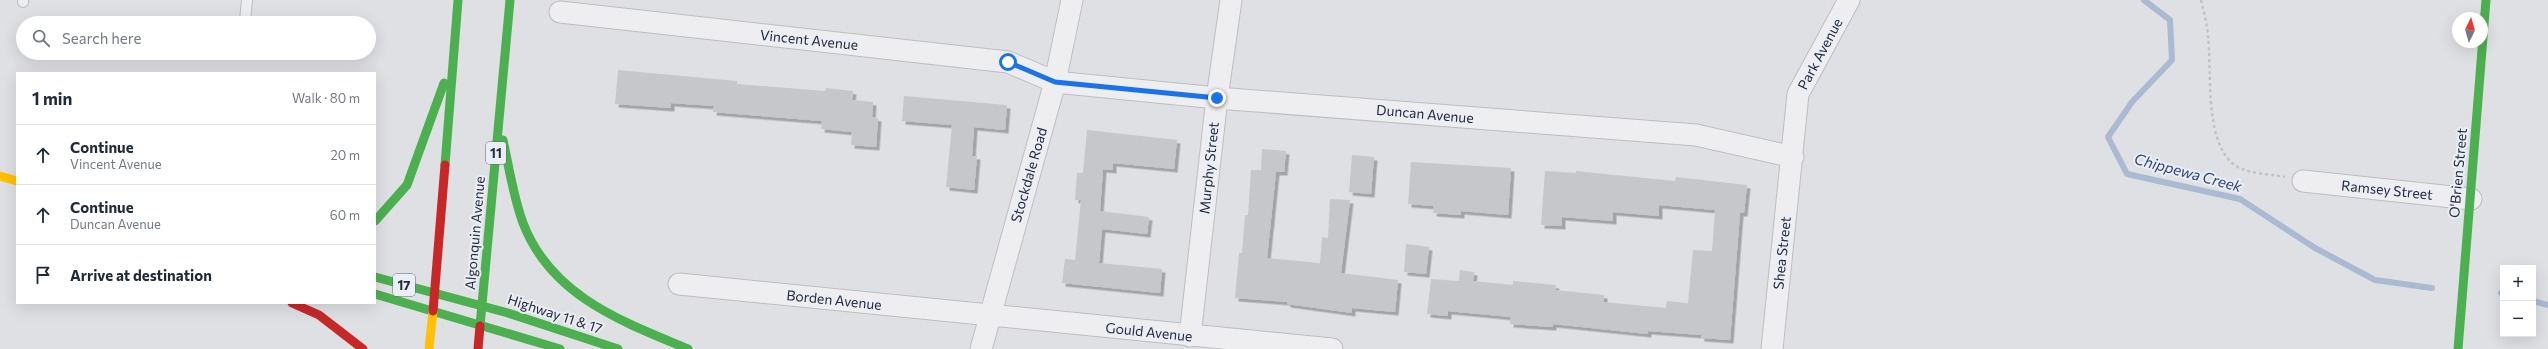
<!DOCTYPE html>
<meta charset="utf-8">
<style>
:root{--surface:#fff;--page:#f6f6f7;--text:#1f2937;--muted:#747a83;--line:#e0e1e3}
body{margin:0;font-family:Commissioner,sans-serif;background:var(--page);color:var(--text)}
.controls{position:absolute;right:12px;bottom:12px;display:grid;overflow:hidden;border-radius:0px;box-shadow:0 4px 16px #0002}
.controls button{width:36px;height:36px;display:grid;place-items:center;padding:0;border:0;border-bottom:1px solid var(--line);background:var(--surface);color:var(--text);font:20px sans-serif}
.compass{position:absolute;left:2452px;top:12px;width:36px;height:36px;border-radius:50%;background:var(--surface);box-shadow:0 4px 16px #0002;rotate:5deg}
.stop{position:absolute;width:12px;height:12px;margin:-9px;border:3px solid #1a73e8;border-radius:50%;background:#fff}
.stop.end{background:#1a73e8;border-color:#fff;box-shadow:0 1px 4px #0008}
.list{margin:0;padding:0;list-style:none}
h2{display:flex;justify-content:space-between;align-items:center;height:52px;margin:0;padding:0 16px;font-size:17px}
h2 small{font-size:13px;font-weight:400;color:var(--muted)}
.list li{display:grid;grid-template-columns:26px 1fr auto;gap:12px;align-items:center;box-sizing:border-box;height:60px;padding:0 16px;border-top:1px solid var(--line)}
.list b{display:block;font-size:15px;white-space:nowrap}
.list p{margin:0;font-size:13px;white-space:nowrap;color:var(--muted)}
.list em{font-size:13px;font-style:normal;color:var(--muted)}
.icon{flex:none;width:22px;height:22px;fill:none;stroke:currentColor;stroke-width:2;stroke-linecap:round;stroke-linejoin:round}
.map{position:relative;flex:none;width:2548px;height:349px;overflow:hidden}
.search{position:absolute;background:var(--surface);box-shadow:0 4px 16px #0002;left:16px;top:16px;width:360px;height:44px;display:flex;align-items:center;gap:10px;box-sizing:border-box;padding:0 14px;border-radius:22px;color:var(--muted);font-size:15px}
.panel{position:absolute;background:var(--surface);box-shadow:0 4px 16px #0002;left:16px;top:72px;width:360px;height:232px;border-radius:0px}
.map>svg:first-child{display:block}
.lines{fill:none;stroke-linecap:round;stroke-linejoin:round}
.stream{stroke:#aabad2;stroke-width:6}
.building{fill:#c5c7cb;filter:url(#shadow)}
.lane-casing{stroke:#bdbec2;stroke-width:12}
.street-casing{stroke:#bdbec2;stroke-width:23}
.path{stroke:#c1c1c7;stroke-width:2.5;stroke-dasharray:3 3;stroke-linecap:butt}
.lane{stroke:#eeeef1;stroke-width:10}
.street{stroke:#eeeef1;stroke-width:21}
.fast{stroke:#4caf50;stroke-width:9}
.slow{stroke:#ffc107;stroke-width:9}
.jam{stroke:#c62828;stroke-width:9}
.route{stroke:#1a73e8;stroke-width:5}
.labels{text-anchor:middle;stroke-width:4;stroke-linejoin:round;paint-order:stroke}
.shield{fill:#ebeef5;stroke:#606675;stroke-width:1}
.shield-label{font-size:13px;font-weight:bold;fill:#252b3e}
.street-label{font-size:14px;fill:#252b3e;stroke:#ebeef5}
.water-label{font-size:15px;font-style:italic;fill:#2c4575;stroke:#ebeef5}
</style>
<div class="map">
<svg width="2548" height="349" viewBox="0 0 2548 349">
<defs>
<filter id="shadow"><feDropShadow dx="3.5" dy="3.5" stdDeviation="0" flood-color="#0004"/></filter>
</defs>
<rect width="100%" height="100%" fill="#dfe0e4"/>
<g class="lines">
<path class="stream" d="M2144,0L2170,20L2172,60L2132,102L2108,137L2127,174L2240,199L2315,248L2375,280L2432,288
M2501,293L2503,294
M2533,301L2548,305"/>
</g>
<path class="building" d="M618,70L737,81V84L825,91L826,88L853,91L852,100L873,102L872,117L878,118L876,147L851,145L852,132L821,129L822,121L713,112L714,106L671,103V108L615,104Z
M904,96L1007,105L1005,130L974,127L972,156H977L974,190L946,187L952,125L902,121Z
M1087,130L1177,140L1174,169L1113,163V170L1103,169L1100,211L1149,217L1147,234L1102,229L1099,263L1162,269L1160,293L1062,283L1065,259L1075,260L1081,200H1075L1077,173H1083Z
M1262,149L1286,151L1284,172H1276L1267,258L1320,263L1322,237L1328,238L1330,199L1350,200L1341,273L1398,280L1395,312L1352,308V313L1287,304V302L1235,298L1239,253H1242L1245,215H1248L1251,170H1261Z
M1352,155L1374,157L1371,194L1349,192Z
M1411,162L1511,168L1508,215L1461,211V215L1433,213L1434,206L1408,204Z
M1545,171L1576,173V171L1675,181L1676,177L1747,185L1744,213H1740L1730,340L1701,338V335L1648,331V334L1553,324V327L1510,324L1511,317L1448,311V316L1427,314L1431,279L1459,281L1460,270L1474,272L1473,281L1513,285V281L1556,285L1555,290L1604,295V302L1666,308L1667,301L1688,303L1693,250L1712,251L1715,210L1659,205V216L1613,212V221L1562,217V226L1541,225Z
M1406,244L1429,247L1426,274L1404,272Z"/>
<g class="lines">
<g class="lane-casing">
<path id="lane" d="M23,2V0
M245,21L247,0"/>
</g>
<g class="street-casing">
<path id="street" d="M560,12L1008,62L1055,82L1217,98L1696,135L1793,157
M2303,181L2471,199
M679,284L1332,349
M1190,336L1217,98L1231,0
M981,349L1055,82L1072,0
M1772,349L1798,94L1849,0"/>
</g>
<path class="path" d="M2201,0C2204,12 2207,24 2208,36C2212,72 2204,137 2232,163C2244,174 2270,174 2285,177"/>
<use href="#lane" class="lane"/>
<use href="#street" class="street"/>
<path class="fast" d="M503,140C509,167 513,196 523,223C551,296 621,321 688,349
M445,165L458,0
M375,221L407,185L444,83
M375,277L508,313L618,349
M375,294L560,349
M480,326L510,0
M2458,349L2486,0"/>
<path class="slow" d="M0,176L17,181
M429,349L433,311"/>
<path class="jam" d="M292,303L319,315L363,349
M433,311L445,165
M478,349L480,326"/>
</g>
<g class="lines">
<path class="route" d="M1008,62L1055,82L1217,98"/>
</g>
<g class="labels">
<g class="shield">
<rect x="486" y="142" width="20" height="22" rx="3"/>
<rect x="393" y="274" width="22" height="22" rx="3"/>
</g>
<g class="shield-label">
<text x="496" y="158">11</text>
<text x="404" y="290">17</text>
</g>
<g class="street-label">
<text transform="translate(809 40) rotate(6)" y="5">Vincent Avenue</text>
<text transform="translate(1820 54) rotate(-62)" y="5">Park Avenue</text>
<text transform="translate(1425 114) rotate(5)" y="5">Duncan Avenue</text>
<text transform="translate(1209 168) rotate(-84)" y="5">Murphy Street</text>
<text transform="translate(2458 173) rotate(-85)" y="5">O'Brien Street</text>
<text transform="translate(1029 175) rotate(-74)" y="5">Stockdale Road</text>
<text transform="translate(2387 190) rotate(6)" y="5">Ramsey Street</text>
<text transform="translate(475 233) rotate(-85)" y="5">Algonquin Avenue</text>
<text transform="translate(1782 253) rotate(-84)" y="5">Shea Street</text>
<text transform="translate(834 300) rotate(6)" y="5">Borden Avenue</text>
<text transform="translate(555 314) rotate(18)" y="5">Highway 11 &amp; 17</text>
<text transform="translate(1149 332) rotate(6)" y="5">Gould Avenue</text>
</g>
<g class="water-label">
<text transform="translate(2188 173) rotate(15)" y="5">Chippewa Creek</text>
</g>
</g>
</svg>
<div class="controls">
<button>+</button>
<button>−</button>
</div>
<svg class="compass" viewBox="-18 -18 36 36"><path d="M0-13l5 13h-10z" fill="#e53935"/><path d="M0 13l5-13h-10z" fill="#747a83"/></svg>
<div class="stop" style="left:1008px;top:62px"></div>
<div class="stop end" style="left:1217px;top:98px"></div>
<div class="search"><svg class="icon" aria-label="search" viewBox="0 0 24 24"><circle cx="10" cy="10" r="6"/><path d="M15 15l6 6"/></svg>Search here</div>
<section class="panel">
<h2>1 min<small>Walk · 80 m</small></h2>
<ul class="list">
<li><svg class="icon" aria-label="ahead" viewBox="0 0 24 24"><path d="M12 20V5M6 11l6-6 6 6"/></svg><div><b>Continue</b><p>Vincent Avenue</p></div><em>20 m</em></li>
<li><svg class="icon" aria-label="ahead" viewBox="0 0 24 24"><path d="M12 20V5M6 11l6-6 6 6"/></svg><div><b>Continue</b><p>Duncan Avenue</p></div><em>60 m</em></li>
<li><svg class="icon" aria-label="arrive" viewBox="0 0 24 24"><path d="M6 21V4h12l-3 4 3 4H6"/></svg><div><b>Arrive at destination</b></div></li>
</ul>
</section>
</div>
